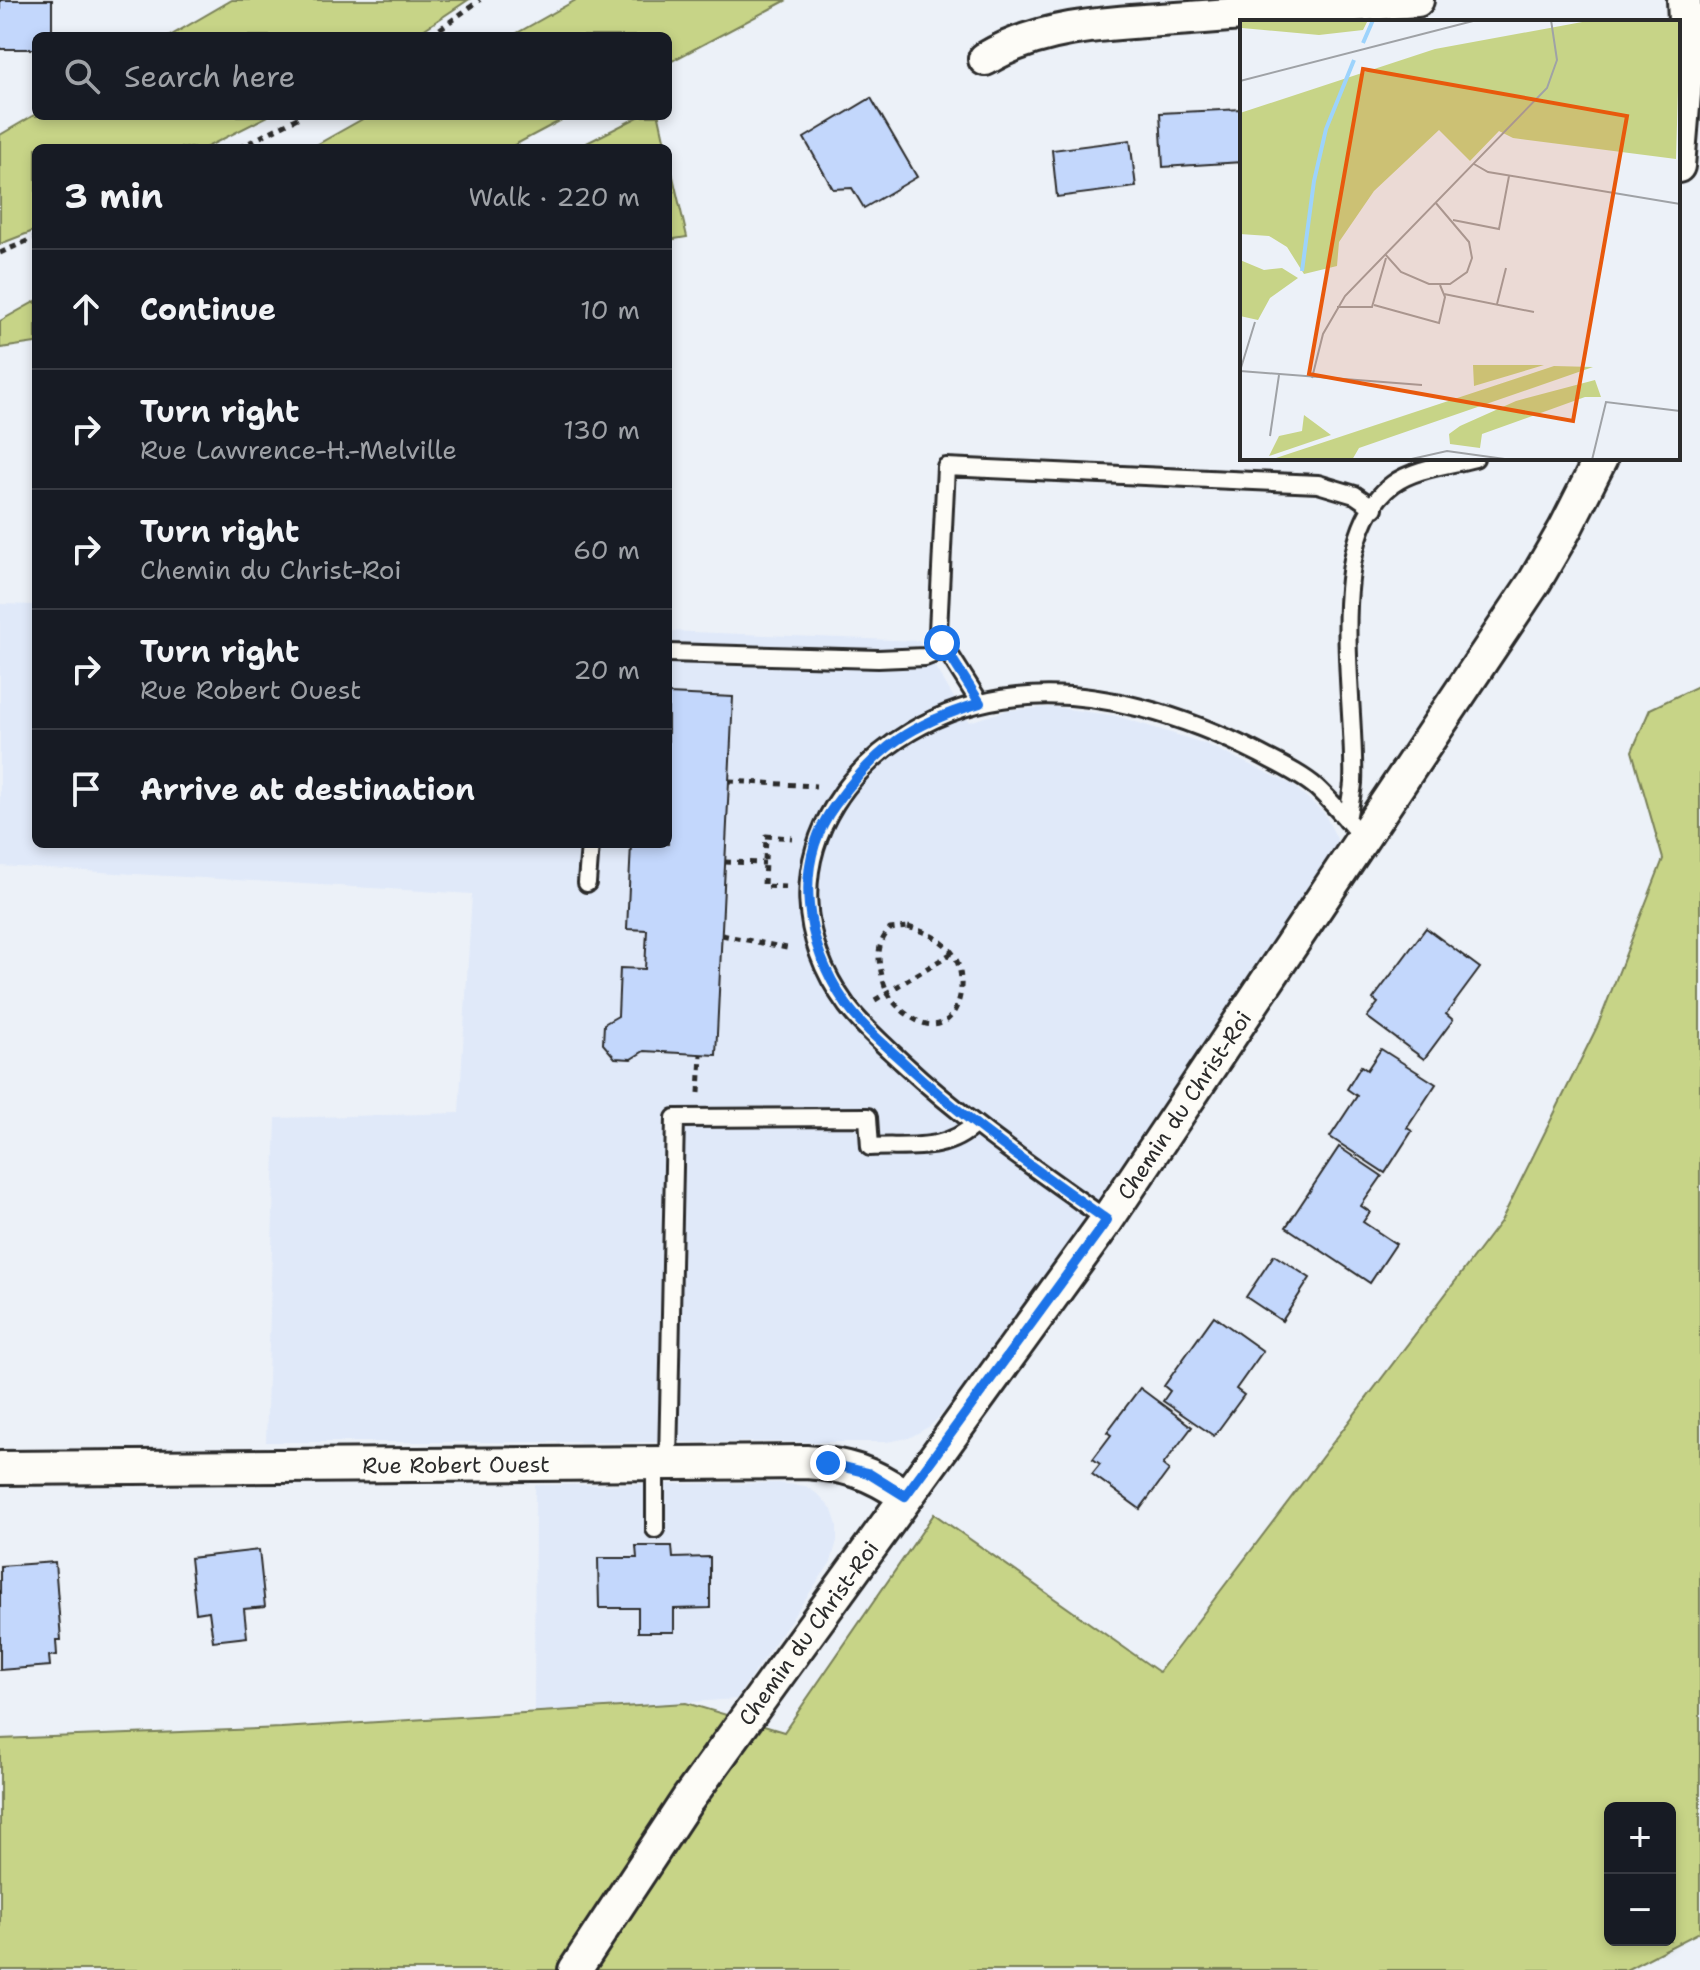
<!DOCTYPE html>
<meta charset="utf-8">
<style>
:root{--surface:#171b24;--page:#242831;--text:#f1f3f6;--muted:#9ea1a6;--line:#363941}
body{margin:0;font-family:"Shantell Sans",sans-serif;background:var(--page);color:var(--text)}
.controls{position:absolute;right:24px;bottom:24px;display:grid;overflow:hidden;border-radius:12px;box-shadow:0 4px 12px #0003}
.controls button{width:72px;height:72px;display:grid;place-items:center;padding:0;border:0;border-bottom:2px solid var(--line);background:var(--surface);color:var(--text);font:40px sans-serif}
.stop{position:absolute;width:24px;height:24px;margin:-18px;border:6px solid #1a73e8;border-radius:50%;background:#fff}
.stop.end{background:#1a73e8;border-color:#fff;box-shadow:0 2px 8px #0008}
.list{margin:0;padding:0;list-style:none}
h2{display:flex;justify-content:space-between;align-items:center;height:104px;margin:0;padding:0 32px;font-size:34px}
h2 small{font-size:26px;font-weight:400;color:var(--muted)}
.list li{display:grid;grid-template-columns:52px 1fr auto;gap:24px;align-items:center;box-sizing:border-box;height:120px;padding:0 32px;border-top:2px solid var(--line)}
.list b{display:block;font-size:30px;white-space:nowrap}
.list p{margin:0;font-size:26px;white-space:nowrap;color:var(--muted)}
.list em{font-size:26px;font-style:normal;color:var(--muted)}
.icon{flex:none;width:44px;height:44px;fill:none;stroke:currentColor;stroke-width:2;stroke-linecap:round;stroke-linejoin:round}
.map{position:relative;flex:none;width:1700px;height:1970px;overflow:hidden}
.search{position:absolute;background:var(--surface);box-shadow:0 4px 12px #0003;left:32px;top:32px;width:640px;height:88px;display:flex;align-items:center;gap:20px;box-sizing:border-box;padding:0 28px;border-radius:12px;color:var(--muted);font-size:30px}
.panel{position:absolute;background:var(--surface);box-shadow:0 4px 12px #0003;left:32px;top:144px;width:640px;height:704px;border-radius:12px}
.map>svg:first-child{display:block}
.built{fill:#e0e9f9}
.green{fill:#c7d487;stroke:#798059;stroke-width:2;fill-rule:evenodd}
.building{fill:#c3d7fc;stroke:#2b2b2b;stroke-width:2}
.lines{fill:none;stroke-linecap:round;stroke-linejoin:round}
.lane-casing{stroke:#2b2b2b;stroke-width:22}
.street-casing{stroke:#2b2b2b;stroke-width:38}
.path{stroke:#2b2b2b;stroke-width:5;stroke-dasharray:6 6;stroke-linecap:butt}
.lane{stroke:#fdfcf7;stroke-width:16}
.street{stroke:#fdfcf7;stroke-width:32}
.route{stroke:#1a73e8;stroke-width:10}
.labels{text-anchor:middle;stroke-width:6;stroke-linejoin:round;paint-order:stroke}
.street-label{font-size:22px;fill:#2b2b2b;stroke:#fdfcf7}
.inset-river{fill:none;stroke:#9dd3fc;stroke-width:4}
.inset-road{fill:none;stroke:#9fa2a6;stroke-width:2}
.view{fill:#e8590c;fill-opacity:0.15;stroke:#e8590c;stroke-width:4}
.inset-edge{fill:none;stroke:#2b2b2b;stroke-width:4}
</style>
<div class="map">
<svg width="1700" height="1970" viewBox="0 0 1700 1970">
<rect width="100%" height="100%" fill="#ecf1f8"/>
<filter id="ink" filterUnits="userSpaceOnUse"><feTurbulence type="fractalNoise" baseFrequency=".0125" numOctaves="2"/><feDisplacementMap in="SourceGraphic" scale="16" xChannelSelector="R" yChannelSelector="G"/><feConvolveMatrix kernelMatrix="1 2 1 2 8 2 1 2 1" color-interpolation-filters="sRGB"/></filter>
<g filter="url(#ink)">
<path class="built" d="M0,604L36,605V844H668V631L919,641L969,722L1008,710L1054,707L1117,716L1206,744L1293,785L1324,813L1337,839V884L953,1403L930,1426L909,1438L886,1442H266L276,1118L459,1113L472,894L0,866Z
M779,1483L806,1486L820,1496L832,1510L837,1525V1541L831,1562L736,1699L534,1713L535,1485Z"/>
<path class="green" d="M232,0H468L414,36H170Z
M576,0H787L668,63V36H512Z
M36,114V116H268L205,148H36V230L0,244V135Z
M368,116H569L509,148H311Z
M640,116H659L666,148H577Z
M668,155L687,237L668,240Z
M36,301V343L0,348V321Z
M1700,685V1932L1626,1970H0V1739L281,1728L686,1703L784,1732L934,1514L1159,1672L1501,1221L1598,1025L1663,859L1632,751L1650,709ZM1610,1808H1670V1940H1610Z"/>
<path class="building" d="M0,0H52V36H36V49H0Z
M871,98L917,177L864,208L852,188L833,189L804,138Z
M1242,109V162L1163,167L1160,113Z
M1130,140L1136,187L1057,197L1052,150Z
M668,694L733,697L716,1055L644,1051L631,1059L615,1058L603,1044L604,1024L618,1016L620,968L645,969L647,930L627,929L631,844H668Z
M1426,928L1480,968L1446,1014L1453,1020L1424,1059L1367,1017L1378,1003L1373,999Z
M1381,1049L1436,1084L1407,1128L1412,1131L1385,1173L1330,1137L1357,1096L1347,1089L1361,1066L1367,1070Z
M1339,1147L1382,1176L1361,1206L1370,1212L1363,1222L1396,1244L1370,1283L1286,1227Z
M1274,1255L1310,1278L1282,1321L1246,1297Z
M1214,1316L1263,1351L1236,1389L1244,1395L1214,1436L1163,1401L1170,1391L1164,1386Z
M1140,1388L1192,1427L1163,1465L1169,1470L1140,1509L1092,1474L1100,1464L1093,1459L1111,1435L1107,1432Z
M636,1546H672L673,1558L710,1557V1608L674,1609V1632H638V1608H599L598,1558H637Z
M259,1550L265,1607L244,1609L247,1637L213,1641L209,1611L196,1613L190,1558Z
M55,1562L61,1640H56L57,1655L49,1656L50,1666L0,1670V1566Z"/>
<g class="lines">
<g class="lane-casing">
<path id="lane" d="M668,653L878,659L925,657L946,649
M980,703L946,649L938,631L946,467L1318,484L1355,495L1374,508
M1347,820C1349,808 1352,795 1353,783C1357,705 1321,537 1393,484C1415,468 1449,465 1475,458
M587,883L590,844
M1107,1220C1037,1170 965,1121 902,1062C883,1044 863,1027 847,1006C744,864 862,712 1017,697C1099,688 1188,717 1260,754C1279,764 1301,774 1317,788C1333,803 1348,821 1362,837
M655,1462V1529
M668,1462L675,1118L868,1117L870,1147C908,1145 946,1153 975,1124"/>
</g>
<g class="street-casing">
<g id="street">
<path d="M985,59C1049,20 1132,23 1204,17C1275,11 1346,6 1417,0"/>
<path d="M1678,166L1687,59L1684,0"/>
<path id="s1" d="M0,1468L806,1462C847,1465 870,1472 905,1496"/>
<path id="s2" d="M575,1970L688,1799L1107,1220L1535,581L1565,529L1601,458"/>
</g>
</g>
<path class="path" d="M430,36L480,0
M239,148L301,116
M0,253L36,237
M729,781L816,786
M725,862L765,863
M786,887L764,886L766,836L792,838
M908,927C925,932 940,938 951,951C974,979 957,1051 908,1015C895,1006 887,995 883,980C878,959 875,946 890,929Z
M722,935L792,949
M875,1000L952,953
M699,1093L701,1054"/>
<use href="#lane" class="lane"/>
<use href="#street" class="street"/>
</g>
</g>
<g class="lines" filter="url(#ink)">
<path class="route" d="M828,1463L868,1473L905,1496L1107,1220C1036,1170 964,1120 901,1060C882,1043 861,1025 846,1004C806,946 791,865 835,805C878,746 911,724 980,703L942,643"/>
</g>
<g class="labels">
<g class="street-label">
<text dy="8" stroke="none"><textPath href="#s2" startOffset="1058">Chemin du Christ-Roi</textPath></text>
<text dy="8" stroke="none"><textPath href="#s1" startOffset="456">Rue Robert Ouest</textPath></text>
<text dy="8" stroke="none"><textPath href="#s2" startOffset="410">Chemin du Christ-Roi</textPath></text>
</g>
</g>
<g transform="translate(1240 20)">
<rect width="440" height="440" fill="#ecf1f8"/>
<path d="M2,0H128L123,10L79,15L2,8ZM353,0H440L436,139L273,118L259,111L230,141L199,110L134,171L99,222L97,246L64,254L47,227L29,216L0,214V93L195,29ZM0,240L24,250L42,248L58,258L30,278L18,300L0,296ZM233,345H304L234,366ZM314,346L353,347L119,428L112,440H30ZM355,360L361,377H345L242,414L240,428L210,424L209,414L220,406L276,381ZM64,395L91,415L29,436L39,416L62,411Z" fill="#c7d487"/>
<path class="inset-river" d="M123,23L133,0M62,251L74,161L86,109L114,40"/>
<path class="inset-road" d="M0,61L237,0M234,144L248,152L440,184M213,200L259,209L269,156M145,234L161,252L189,264H210L227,252L232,238L229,222L195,182M204,274L294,292M257,284L266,248M134,285L199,303L205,277L200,265M97,287H132L146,238M0,351L182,365M0,351L15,302M72,358L83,314L105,276L307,68L317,40L311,0M30,416L39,355M167,440L207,431L272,440M352,440L366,382L440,391"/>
<path class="view" d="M123,49L387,96L333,401L69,354Z"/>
<rect width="440" height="440" class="inset-edge"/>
</g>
</svg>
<div class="controls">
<button>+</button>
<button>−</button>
</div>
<div class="stop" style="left:942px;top:643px"></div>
<div class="stop end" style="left:828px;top:1463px"></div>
<div class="search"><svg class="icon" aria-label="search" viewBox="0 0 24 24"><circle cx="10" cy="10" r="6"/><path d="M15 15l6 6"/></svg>Search here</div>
<section class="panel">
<h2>3 min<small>Walk · 220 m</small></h2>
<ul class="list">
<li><svg class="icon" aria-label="ahead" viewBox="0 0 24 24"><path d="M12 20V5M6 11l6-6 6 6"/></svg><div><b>Continue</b></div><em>10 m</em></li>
<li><svg class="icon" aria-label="right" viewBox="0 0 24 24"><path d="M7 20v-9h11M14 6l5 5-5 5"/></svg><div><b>Turn right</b><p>Rue Lawrence-H.-Melville</p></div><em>130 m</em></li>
<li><svg class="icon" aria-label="right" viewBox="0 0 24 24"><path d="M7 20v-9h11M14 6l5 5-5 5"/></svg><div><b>Turn right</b><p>Chemin du Christ-Roi</p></div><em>60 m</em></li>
<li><svg class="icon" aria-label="right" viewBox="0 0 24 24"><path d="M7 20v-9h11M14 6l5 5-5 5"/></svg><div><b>Turn right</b><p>Rue Robert Ouest</p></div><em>20 m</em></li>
<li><svg class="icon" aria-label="arrive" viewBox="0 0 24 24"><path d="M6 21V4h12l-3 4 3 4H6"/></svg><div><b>Arrive at destination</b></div></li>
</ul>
</section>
</div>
